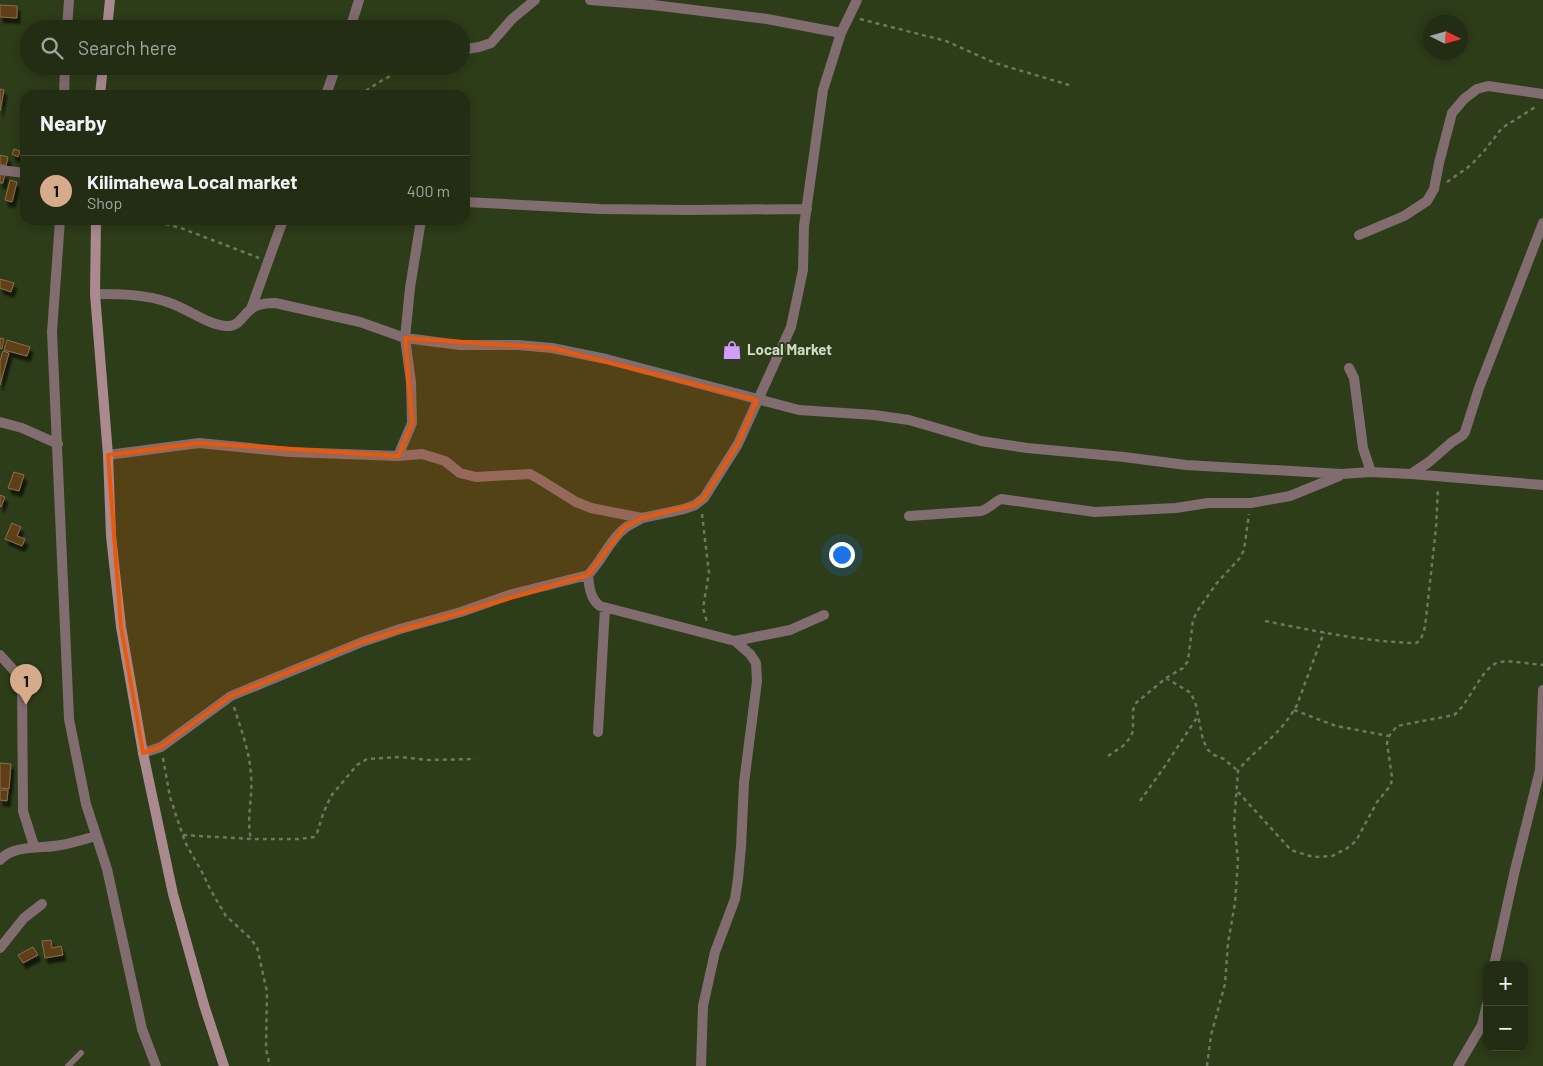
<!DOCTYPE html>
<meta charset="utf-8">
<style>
:root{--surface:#222d13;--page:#2a351c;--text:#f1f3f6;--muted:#a2a8a0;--line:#3f4933;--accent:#d6ab8b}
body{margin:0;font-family:Barlow,sans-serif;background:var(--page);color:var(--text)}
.controls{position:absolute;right:15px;bottom:15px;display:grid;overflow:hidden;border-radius:10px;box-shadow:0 2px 12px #0003}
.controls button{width:45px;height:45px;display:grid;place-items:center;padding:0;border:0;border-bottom:1px solid var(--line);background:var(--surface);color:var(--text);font:25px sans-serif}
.compass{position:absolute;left:1423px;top:15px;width:45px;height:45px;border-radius:50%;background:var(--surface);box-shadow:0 2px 12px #0003;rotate:95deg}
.you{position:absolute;left:841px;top:554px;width:18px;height:18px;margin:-12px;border:4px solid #fff;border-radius:50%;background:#1a73e8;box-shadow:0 0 0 8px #1a73e833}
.badge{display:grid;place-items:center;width:32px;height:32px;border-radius:50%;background:var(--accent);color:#111;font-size:16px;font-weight:700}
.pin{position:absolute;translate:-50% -41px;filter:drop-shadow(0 1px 2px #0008)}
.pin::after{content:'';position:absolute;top:26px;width:18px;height:15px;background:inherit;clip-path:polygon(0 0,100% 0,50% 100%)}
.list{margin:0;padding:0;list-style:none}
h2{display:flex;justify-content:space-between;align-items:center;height:65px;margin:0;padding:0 20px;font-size:21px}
h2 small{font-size:16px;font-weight:400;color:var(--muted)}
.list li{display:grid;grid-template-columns:32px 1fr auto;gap:15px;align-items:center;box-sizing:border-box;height:70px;padding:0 20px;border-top:1px solid var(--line)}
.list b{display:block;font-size:19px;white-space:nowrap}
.list p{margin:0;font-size:16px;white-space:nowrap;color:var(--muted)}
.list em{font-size:16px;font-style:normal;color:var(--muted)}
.icon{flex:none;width:28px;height:28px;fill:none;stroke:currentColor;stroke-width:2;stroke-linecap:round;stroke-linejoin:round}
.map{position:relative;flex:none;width:1543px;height:1066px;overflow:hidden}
.search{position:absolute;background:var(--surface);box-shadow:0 2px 12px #0003;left:20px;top:20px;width:450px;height:55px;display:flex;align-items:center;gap:12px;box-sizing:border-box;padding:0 18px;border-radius:28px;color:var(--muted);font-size:19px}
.panel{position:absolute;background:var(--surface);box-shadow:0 2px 12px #0003;left:20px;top:90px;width:450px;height:135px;border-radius:15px}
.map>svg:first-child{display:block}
.building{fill:#5f3f18;stroke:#8c6e4e;filter:url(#shadow)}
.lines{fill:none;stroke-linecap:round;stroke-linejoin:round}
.path{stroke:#6c795c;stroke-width:2.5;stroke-dasharray:4 4;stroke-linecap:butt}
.service{stroke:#816c6f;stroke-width:6}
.minor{stroke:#816c6f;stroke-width:10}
.secondary{stroke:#ab8a8f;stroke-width:10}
.marked{fill:#e8590c;fill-opacity:0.2;stroke:#e8590c;stroke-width:4;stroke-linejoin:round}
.labels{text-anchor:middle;stroke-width:4;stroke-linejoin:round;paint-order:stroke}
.poi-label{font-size:15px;font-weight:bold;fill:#d1dbc6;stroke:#2d3c19;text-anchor:start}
</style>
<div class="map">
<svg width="1543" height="1066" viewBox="0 0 1543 1066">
<defs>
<filter id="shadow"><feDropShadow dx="3" dy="5.5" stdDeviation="1" flood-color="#0009"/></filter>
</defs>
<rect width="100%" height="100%" fill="#2d3c19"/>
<path class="building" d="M0,5L17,6V18L0,17Z
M0,89L4,90L0,111Z
M14,149L20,151L18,157L12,154Z
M0,155L8,157L6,166L0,164Z
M0,172L5,173L3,183H0Z
M10,180L17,182L12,202L5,200Z
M0,279L14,283L11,292L0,288Z
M0,338L4,339L2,349L0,348Z
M7,340L30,347L27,356L4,350Z
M3,351L9,353L0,385V361Z
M14,472L24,475L19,491L8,488Z
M0,495L5,497L1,507L0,506Z
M12,523L21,527L17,536L25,539L22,546L5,539Z
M0,763L11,764L9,789L0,788Z
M0,790H8L7,801L0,800Z
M51,940L52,948L61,946L63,955L45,958L42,941Z
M33,947L38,955L23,963L18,955Z"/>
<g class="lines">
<path class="path" d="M860,19L946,41L995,63L1069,85
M359,95L381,81L409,66
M1447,182L1471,165L1485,150L1502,128L1537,106
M150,220L181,228L259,258
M702,514L709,573L703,608L707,622
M1265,621C1315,631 1365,642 1416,643C1422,640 1423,633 1425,627L1436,528L1438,488
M1166,678L1191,693L1196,705L1203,740L1208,750L1214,755L1224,759L1238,771
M234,707C241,730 250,752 251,776C253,797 246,818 251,839
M1294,710L1336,726L1389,736
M1108,756L1123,746L1130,738L1133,731V710L1136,703L1166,678L1183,668L1188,661L1193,620L1198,610L1216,584L1239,559L1244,550L1249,514
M163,758L170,797L185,842L203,874L210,889L226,916L249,937L257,947L267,992L266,1049L270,1066
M1238,792L1291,850L1313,857L1332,856L1346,849L1356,841L1377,802L1391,785L1392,777L1387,743L1389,736L1397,726L1454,715C1470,703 1482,665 1500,662C1513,660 1529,664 1543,665
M1140,801L1165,766L1198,716
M183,835L251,839H300L314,837L317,833L323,814L331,796L357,765L367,759L400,757L428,760L475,759
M1207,1066L1211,1035L1225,984L1228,943L1235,903L1238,860L1234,824L1238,771C1247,758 1261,748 1272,737C1282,728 1290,717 1297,705L1324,632"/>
<path class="service" d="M68,1066L81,1053"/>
<path class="minor" d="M590,0L653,5L767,19L841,33
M67,29L69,0
M350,29L359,0
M461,50L479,47L491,43L512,19L535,0
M64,95L65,66
M326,95L336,66
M0,170L25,173
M465,202L600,209L689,210L807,209
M60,220L52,332L69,719L86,804L107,869L142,1029L156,1066
M1359,235L1404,216L1427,201L1434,189L1439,163L1452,113L1464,99L1477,89L1488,86L1543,94
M95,294C120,294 146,294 170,303C188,309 208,325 226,326C239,327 241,317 250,310C256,304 266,303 275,303L360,322L405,338L460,345H518L552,348L606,359L799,410L874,415L909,420L981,441L1027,448L1124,457L1186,465L1342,474L1371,472L1411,474L1543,485
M251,309L283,220
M1349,368L1354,378L1363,448L1371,472
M0,422L22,428L58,444
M108,455L199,443L290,452L398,456L422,454L445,461L460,473L476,477L530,474L539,479L576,502L591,508L642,518L684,509L695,505L704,498L738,444L791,327L803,270L804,226L823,90L841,33L857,0
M398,456L412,423L411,382L405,338L410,288L421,220
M1411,474L1429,462L1452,442L1463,435L1465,432L1479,388L1543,223
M909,516L981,511C989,509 994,502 1001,499L1095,512L1176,508L1208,503H1251L1290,496L1339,476
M588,575C589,586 590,599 600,606L735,641L790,630L824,615
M0,655L19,676L22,682L23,811L34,846
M598,732L605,608
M143,753L161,747L231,696L362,642L400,629L461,612L509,595L588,575C602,561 610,539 625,528C630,524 636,522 642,518
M0,860C14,844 43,849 61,845C73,843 85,839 96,836
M0,948L24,918L42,904
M1494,965L1515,870L1540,770L1543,690
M701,1066L703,1006L715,952L735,899L738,879L741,847L744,783L757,681L756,663L750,654L735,641
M1458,1066L1482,1025L1487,1004"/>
<path class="secondary" d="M107,29L110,0
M100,95L103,66
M96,220L95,294L108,455L111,536L121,627L143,753L173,894L204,1005L224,1066"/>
</g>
<path class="marked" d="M405,338L552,348L757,400L738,444L704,498L695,505L642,518L624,528L588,575L362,642L231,696L161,747L143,753L121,627L108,455L199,443L398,456L412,423Z"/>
<defs>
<g id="shop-bare" transform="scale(1.5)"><path d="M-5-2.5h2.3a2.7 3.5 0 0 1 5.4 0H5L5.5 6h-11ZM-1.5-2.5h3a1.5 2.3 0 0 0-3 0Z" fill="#d19dfe" stroke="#2d3c19" stroke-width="2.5" paint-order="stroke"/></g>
</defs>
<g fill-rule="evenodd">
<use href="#shop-bare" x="732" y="350"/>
</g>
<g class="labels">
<g class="poi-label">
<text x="747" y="355">Local Market</text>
</g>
</g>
</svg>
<div class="controls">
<button>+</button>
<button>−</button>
</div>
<svg class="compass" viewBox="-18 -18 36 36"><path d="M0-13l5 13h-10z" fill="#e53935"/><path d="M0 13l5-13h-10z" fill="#a2a8a0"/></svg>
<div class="you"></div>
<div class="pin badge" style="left:26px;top:705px">1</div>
<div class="search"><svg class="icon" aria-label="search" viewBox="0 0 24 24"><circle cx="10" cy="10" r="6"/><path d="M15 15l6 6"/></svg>Search here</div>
<section class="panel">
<h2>Nearby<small></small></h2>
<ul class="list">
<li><span class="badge">1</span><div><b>Kilimahewa Local market</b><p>Shop</p></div><em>400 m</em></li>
</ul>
</section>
</div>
